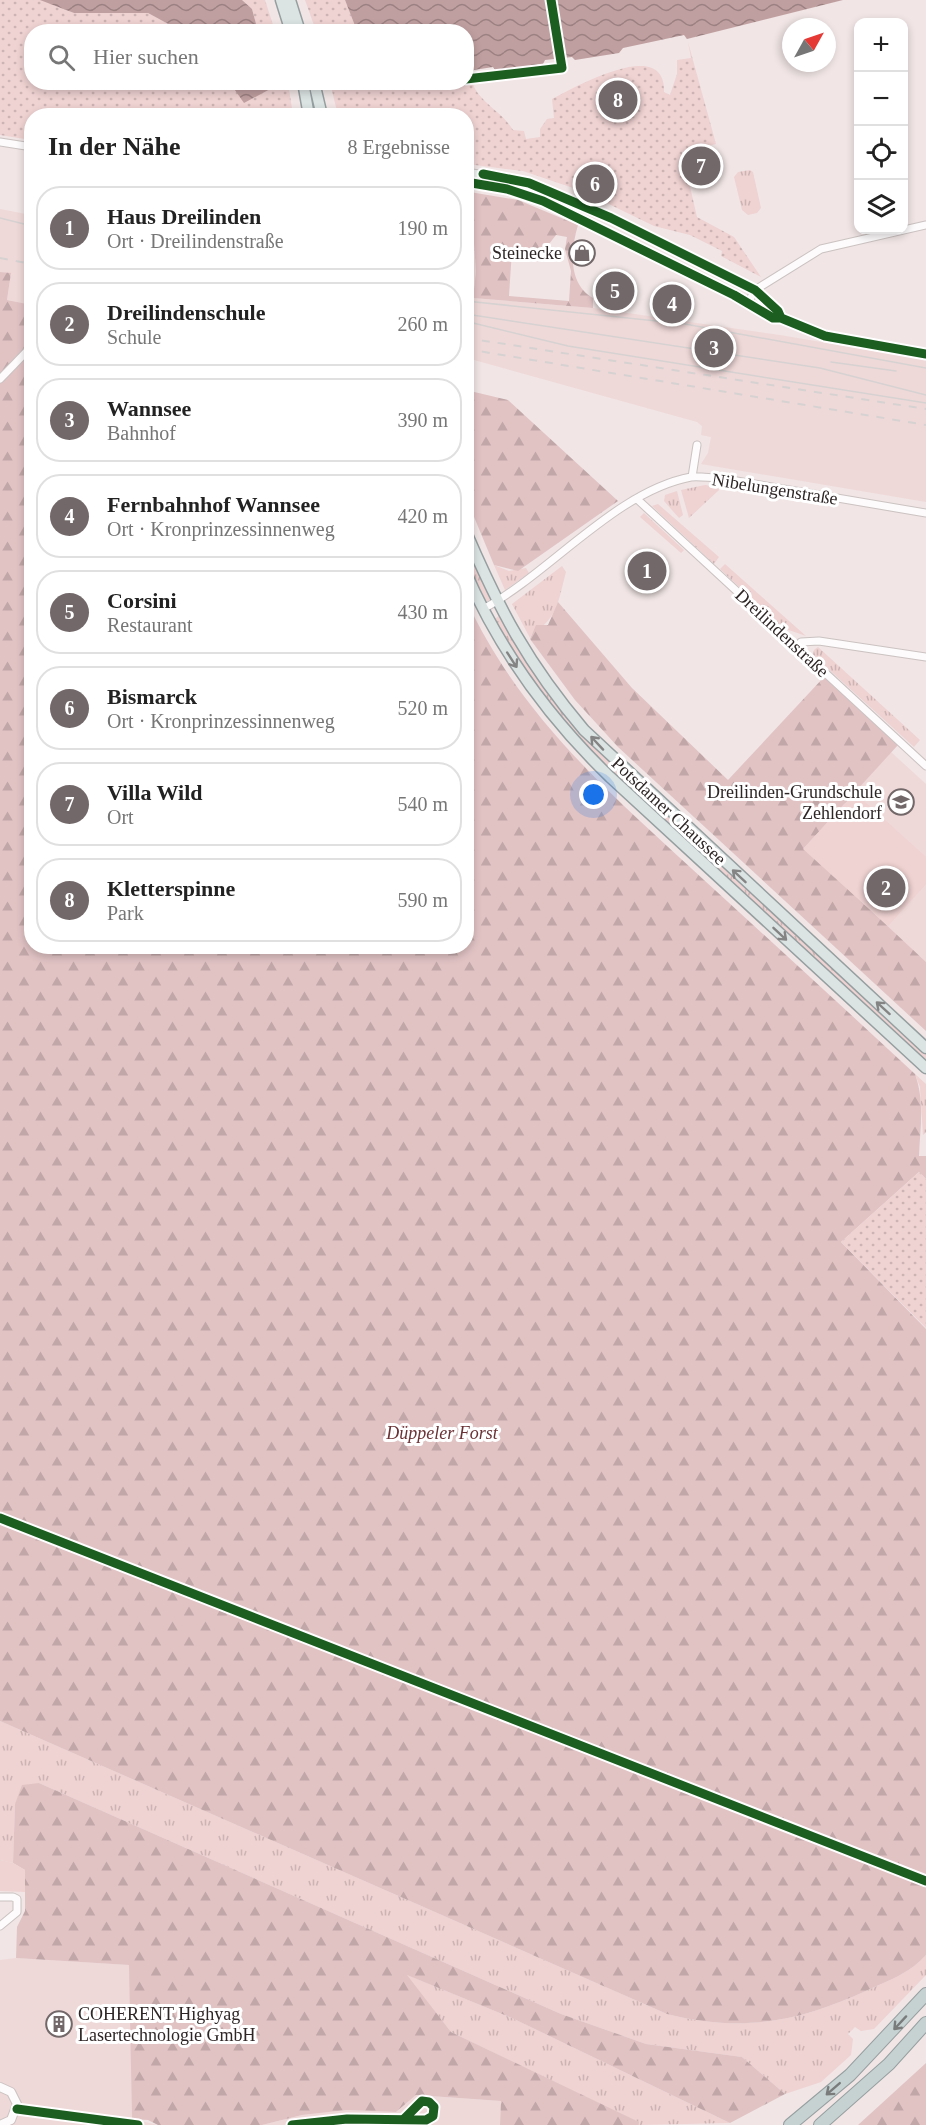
<!DOCTYPE html>
<html lang="de">
<meta charset="utf-8">
<style>
:root{--surface:#fff;--page:#f6f6f6;--text:#222;--muted:#767676;--line:#e0e0e0;--accent:#726869}
body{margin:0;font-family:Georgia,serif;background:var(--page);color:var(--text)}
.controls{position:absolute;right:18px;top:18px;display:grid;overflow:hidden;border-radius:12px;box-shadow:0 3px 9px #0003}
.controls button{width:54px;height:54px;display:grid;place-items:center;padding:0;border:0;border-bottom:2px solid var(--line);background:var(--surface);color:var(--text);font:30px sans-serif}
.compass{position:absolute;left:782px;top:18px;width:54px;height:54px;border-radius:50%;background:var(--surface);box-shadow:0 3px 9px #0003;rotate:50deg}
.you{position:absolute;left:594px;top:795px;width:21px;height:21px;margin:-15px;border:4px solid #fff;border-radius:50%;background:#1a73e8;box-shadow:0 0 0 9px #1a73e833}
.badge{display:grid;place-items:center;width:39px;height:39px;border-radius:50%;background:var(--accent);color:#fff;font-size:20px;font-weight:700}
.pin{position:absolute;translate:-50% -50%;border:3px solid #fff;box-shadow:0 2px 6px #0006}
.list{margin:0;padding:0;list-style:none}
h2{display:flex;justify-content:space-between;align-items:center;height:78px;margin:0;padding:0 24px;font-size:26px}
h2 small{font-size:20px;font-weight:400;color:var(--muted)}
.list li{display:grid;grid-template-columns:39px 1fr auto;gap:18px;align-items:center;box-sizing:border-box;height:84px;margin:0 12px 12px;padding:0 12px;border:2px solid var(--line);border-radius:24px}
.list b{display:block;font-size:22px;white-space:nowrap}
.list p{margin:0;font-size:20px;white-space:nowrap;color:var(--muted)}
.list em{font-size:20px;font-style:normal;color:var(--muted)}
.icon{flex:none;width:33px;height:33px;fill:none;stroke:currentColor;stroke-width:2;stroke-linecap:round;stroke-linejoin:round}
.map{position:relative;flex:none;width:926px;height:2125px;overflow:hidden}
.search{position:absolute;background:var(--surface);box-shadow:0 3px 9px #0003;left:24px;top:24px;width:450px;height:66px;display:flex;align-items:center;gap:15px;box-sizing:border-box;padding:0 21px;border-radius:24px;color:var(--muted);font-size:22px}
.panel{position:absolute;background:var(--surface);box-shadow:0 3px 9px #0003;left:24px;top:108px;width:450px;height:846px;border-radius:24px}
.map>svg:first-child{display:block}
.built{fill:#efd8d8}
.grass{fill:url(#grass-tufts)}
.forest{fill:url(#forest-firs);fill-rule:evenodd}
.park{fill:url(#park-dots)}
.pitch{fill:#efd2d2}
.water{fill:url(#water-waves)}
.lines{fill:none;stroke-linecap:round;stroke-linejoin:round}
.ferry{stroke:#652c30;stroke-width:1.5;stroke-dasharray:8 6;stroke-linecap:butt}
.minor-casing{stroke:#cbc2c2;stroke-width:9}
.tertiary-casing{stroke:#cbc2c2;stroke-width:10}
.secondary-casing{stroke:#cbc2c2;stroke-width:11}
.primary-casing{stroke:#969fa0;stroke-width:13}
.motorway-casing{stroke:#969fa0;stroke-width:14}
.minor{stroke:#fdfbfb;stroke-width:7}
.tertiary{stroke:#fdfbfb;stroke-width:8}
.secondary{stroke:#edefef;stroke-width:9}
.primary{stroke:#dce3e3;stroke-width:10}
.motorway{stroke:#c6d2d2;stroke-width:12}
.tram{stroke:#d6d2d2;stroke-width:1.5}
.rail{stroke:#d6d2d2;stroke-width:2;stroke-dasharray:8 8;stroke-linecap:butt}
.cycleway-casing{stroke:#fff;stroke-width:13}
.cycleway{stroke:#1b5e20;stroke-width:9}
.oneway{stroke:#858484}
.oneway2{stroke:#7a7c7c}
.labels{text-anchor:middle;stroke-width:6;stroke-linejoin:round;paint-order:stroke}
.poi-label{font-size:18px;fill:#2e2526;stroke:#fff;text-anchor:end}
.street-label{font-size:18px;fill:#2e2526;stroke:#fff}
.park-label{font-size:18px;font-style:italic;fill:#6b3236;stroke:#fff}
</style>
<div class="map">
<svg width="926" height="2125" viewBox="0 0 926 2125">
<defs>
<pattern id="grass-tufts" width="24" height="20" patternUnits="userSpaceOnUse" patternTransform="scale(1.5)"><rect width="24" height="20" fill="#efd2d2"/><path d="M3 7l-1-3M5 7V3M7 7l1-3M15 17l-1-3M17 17v-4M19 17l1-3" fill="none" stroke="#cdb4b4"/></pattern>
<pattern id="forest-firs" width="22" height="20" patternUnits="userSpaceOnUse" patternTransform="scale(1.5)"><rect width="22" height="20" fill="#e1c3c4"/><path d="M5 1l3.5 6h-7zM16 11l3.5 6h-7z" fill="#c1a7a8"/></pattern>
<pattern id="park-dots" width="8" height="8" patternUnits="userSpaceOnUse" patternTransform="scale(1.5)"><rect width="8" height="8" fill="#efd2d2"/><path d="M2 2h.1M6 6h.1" fill="none" stroke="#cdb4b4" stroke-width="1.8" stroke-linecap="round"/></pattern>
<pattern id="water-waves" width="16" height="10" patternUnits="userSpaceOnUse" patternTransform="scale(1.5)"><rect width="16" height="10" fill="#c09fa0"/><path d="M0 5q4-4 8 0t8 0" fill="none" stroke="#9c8182"/></pattern>
</defs>
<rect width="100%" height="100%" fill="#f1e5e5"/>
<path class="built" d="M466,192H470L476,271L473,298L593,308L780,335L926,360V502L701,464L708,453L711,437L701,435L702,426L697,422L467,358Z
M0,209L31,215V305L7,300L11,274L0,272Z
M891,752L926,784V962L803,849Z
M16,1958L130,1965L132,2119L158,2125H0V1960Z
M416,2095L501,2101L500,2125H262L302,2115L347,2110L396,2112Z"/>
<path class="grass" d="M750,170L753,172L761,208L757,213L748,215L742,210L734,177L738,172Z
M705,485L718,487L719,490L689,518L681,490Z
M677,491L683,515L679,518L664,501L665,495Z
M658,504L719,557L714,564L652,506Z
M644,513L684,550L681,553L640,517Z
M466,541L491,599L484,603L467,564Z
M725,564L806,636L783,628L720,569Z
M494,565L509,571L526,568L529,573L505,590Z
M562,566L566,572C559,597 558,620 533,632L530,638L512,604Z
M499,616L545,689L597,750L926,1053V1063L602,764L543,698L493,620Z
M818,647L920,740L914,747L813,655L814,650Z
M915,1074L926,1084V1132L923,1135L920,1087Z
M0,1721L667,2014C743,2033 798,2022 868,1990C890,1980 910,1973 926,1955V1975L874,2029L861,2031L855,2027L848,2034L853,2039L851,2055L821,2082L785,2094L742,2057L646,2044L561,2014L39,1783L15,1804L13,1863L0,1860Z
M405,1974L514,2019L730,2123L638,2125V2122L451,2032Z"/>
<path class="forest" d="M470,192L518,200L578,225C571,248 567,283 593,298V308L473,298L476,271ZM556,235L567,237L565,249L571,271L569,301L509,296L512,250L542,253Z
M0,272L11,273L7,300L32,305V946H466L467,602C523,720 610,793 704,880C775,945 845,1009 915,1074C925,1102 920,1129 919,1156H926V1179L919,1172L841,1242L926,1329V1955C910,1973 890,1980 868,1990C798,2022 743,2033 667,2014L0,1721Z
M466,390L508,400L618,501L518,571L494,565L467,500Z
M558,602L632,688L728,780L824,677L898,745L804,848L926,962V1031L618,747L575,700L530,639L536,625H548Z
M39,1783L561,2014L646,2044L742,2057L785,2094L730,2123L514,2019L407,1975L451,2032L639,2122L638,2125H500L501,2101L416,2095L396,2112L347,2110L302,2115L262,2125H158L148,2120L132,2119L129,1965L16,1958L17,1927L25,1911V1870L13,1863L15,1804L22,1785Z
M926,2063V2125H858Z"/>
<path class="park" d="M0,0H42L74,13H148L172,26L176,31L32,32V82L230,83L245,102L274,87L273,83H288L293,115L32,116L31,140L0,135Z
M242,0H265L275,31H258L252,9Z
M305,0H345L357,31H316Z
M688,42L716,144L682,152L697,217L734,237L761,277L721,256L722,251L690,235L654,226L582,191L523,171L467,164L466,116L338,115L330,83L466,82L467,75L471,74C472,100 501,109 513,130L524,131L526,139L540,137V129L547,119L554,118L552,99C574,88 666,35 664,92L670,95L677,74V60L691,58Z
M919,1172L926,1179V1328L841,1242Z"/>
<path class="pitch" d="M855,793L926,857V884L888,926L803,849Z
M0,1860L13,1863L25,1870V1892L0,1891Z"/>
<path class="water" d="M40,0H242L252,9L258,31H176L172,26L148,13H74Z
M345,0H843L687,39L684,35L623,48L619,53L575,60L572,57L545,60L543,64L496,71L493,67L474,70L467,75L466,32L357,31Z
M230,83H273L274,87L244,103Z"/>
<g class="lines">
<path class="ferry" d="M551,0H552"/>
<g class="minor-casing">
<path id="minor" d="M0,142L32,147
M748,303L755,290L821,249L926,225
M0,379L32,346
M692,477L697,445
M637,499L926,766
M483,609C550,573 616,491 691,477C700,476 710,478 719,478L926,513
M797,646L801,642L819,641L926,657
M0,1897H13L17,1899V1912L0,1926
M17,2109L138,2125
M292,2125L347,2119L426,2120L433,2116L434,2107L429,2102L422,2101L404,2119"/>
</g>
<g class="tertiary-casing">
<path id="tertiary" d="M0,2087L11,2092L17,2104L11,2120L0,2125"/>
</g>
<g class="secondary-casing">
<path id="secondary" d="M466,173L529,183L608,216L755,290L778,311L781,318
M466,182L507,189L543,201L734,295L773,318H781L825,336L926,354"/>
</g>
<g class="primary-casing">
<path id="primary" d="M281,0L291,32
M290,0L300,32
M303,82L309,116
M314,82L322,116
M466,532C500,611 528,664 584,730L926,1048
M466,573C500,651 549,718 610,777L926,1068"/>
</g>
<g class="motorway-casing">
<path id="motorway" d="M790,2125L850,2075L926,1994
M820,2125L889,2064L926,2023"/>
</g>
<use href="#minor" class="minor"/>
<use href="#tertiary" class="tertiary"/>
<use href="#secondary" class="secondary"/>
<use href="#primary" class="primary"/>
<use href="#motorway" class="motorway"/>
<path class="tram" d="M0,218L32,226
M466,301L685,324L926,368
M466,314L820,368L926,395
M469,322L568,346L926,403
M831,362L896,371"/>
<path class="rail" d="M0,258L32,264
M466,338L926,409
M466,349L926,425"/>
<g class="cycleway-casing">
<path id="cycleway" d="M466,79L562,68L551,0
M483,174L529,183L611,218L755,290L778,311L781,318
M466,182L507,189L543,201L734,295L773,318H781L825,336L926,354
M0,1518L926,1881
M17,2109L138,2125
M292,2125L347,2119L426,2120L433,2116L434,2107L429,2102L422,2101L404,2119"/>
</g>
<use href="#cycleway" class="cycleway"/>
</g>
<defs><path id="oneway-shaft" d="M-6 0H5M1.5-3L5.5 0L1.5 3" fill="none" stroke-width="1.6" stroke-linecap="round" stroke-linejoin="round" transform="scale(1.5)"/></defs>
<g class="oneway">
<use href="#oneway-shaft" transform="translate(512 660) rotate(57)"/>
<use href="#oneway-shaft" transform="translate(597 743) rotate(-133)"/>
<use href="#oneway-shaft" transform="translate(739 876) rotate(-137)"/>
<use href="#oneway-shaft" transform="translate(780 934) rotate(43)"/>
<use href="#oneway-shaft" transform="translate(883 1008) rotate(-138)"/>
</g>
<g class="oneway2">
<use href="#oneway-shaft" transform="translate(900 2023) rotate(133)"/>
<use href="#oneway-shaft" transform="translate(833 2089) rotate(139)"/>
</g>
<defs>
<g id="shop-ring" transform="scale(1.35)"><circle r="9.5" fill="#fff" stroke="#726869" stroke-width="1.5"/><path d="M-5-2.5h2.3a2.7 3.5 0 0 1 5.4 0H5L5.5 6h-11ZM-1.5-2.5h3a1.5 2.3 0 0 0-3 0Z" fill="#726869"/></g>
<g id="school-ring" transform="scale(1.35)"><circle r="9.5" fill="#fff" stroke="#726869" stroke-width="1.5"/><path d="M0-5L7-2L0 1L-7-2ZM-4 1L0 2.5L4 1V4Q0 6-4 4Z" fill="#726869"/></g>
<g id="building-ring" transform="scale(1.35)"><circle r="9.5" fill="#fff" stroke="#726869" stroke-width="1.5"/><path d="M-4-6H4V6H1V3H-1V6H-4ZM-2.5-4.3h1.7v1.8h-1.7ZM.8-4.3h1.7v1.8H.8ZM-2.5-1h1.7V.8h-1.7ZM.8-1h1.7V.8H.8Z" fill="#726869"/></g>
</defs>
<g fill-rule="evenodd">
<use href="#shop-ring" x="582" y="253"/>
<use href="#school-ring" x="901" y="802"/>
<use href="#building-ring" x="59" y="2024"/>
</g>
<g class="labels">
<g class="poi-label">
<text x="562" y="259">Steinecke</text>
<text x="882" y="798">Dreilinden-Grundschule<tspan x="882" dy="21">Zehlendorf</tspan></text>
<text x="78" y="2020" text-anchor="start">COHERENT Highyag<tspan x="78" dy="21">Lasertechnologie GmbH</tspan></text>
</g>
<g class="street-label">
<text transform="translate(775 489) rotate(9)" y="6">Nibelungenstraße</text>
<text transform="translate(782 633) rotate(43)" y="6">Dreilindenstraße</text>
<text transform="translate(669 811) rotate(43)" y="6">Potsdamer Chaussee</text>
</g>
<g class="park-label">
<text x="442" y="1439">Düppeler Forst</text>
</g>
</g>
</svg>
<div class="controls">
<button>+</button>
<button>−</button>
<button><svg class="icon" aria-label="locate" viewBox="0 0 24 24"><circle cx="12" cy="12" r="6"/><path d="M12 2v4M12 18v4M2 12h4M18 12h4"/></svg></button>
<button><svg class="icon" aria-label="layers" viewBox="0 0 24 24"><path d="M12 4l9 5-9 5-9-5zM3 14l9 5 9-5"/></svg></button>
</div>
<svg class="compass" viewBox="-18 -18 36 36"><path d="M0-13l5 13h-10z" fill="#e53935"/><path d="M0 13l5-13h-10z" fill="#767676"/></svg>
<div class="you"></div>
<div class="pin badge" style="left:647px;top:571px">1</div>
<div class="pin badge" style="left:886px;top:888px">2</div>
<div class="pin badge" style="left:714px;top:348px">3</div>
<div class="pin badge" style="left:672px;top:304px">4</div>
<div class="pin badge" style="left:615px;top:291px">5</div>
<div class="pin badge" style="left:595px;top:184px">6</div>
<div class="pin badge" style="left:701px;top:166px">7</div>
<div class="pin badge" style="left:618px;top:100px">8</div>
<div class="search"><svg class="icon" aria-label="search" viewBox="0 0 24 24"><circle cx="10" cy="10" r="6"/><path d="M15 15l6 6"/></svg>Hier suchen</div>
<section class="panel">
<h2>In der Nähe<small>8 Ergebnisse</small></h2>
<ul class="list">
<li><span class="badge">1</span><div><b>Haus Dreilinden</b><p>Ort · Dreilindenstraße</p></div><em>190 m</em></li>
<li><span class="badge">2</span><div><b>Dreilindenschule</b><p>Schule</p></div><em>260 m</em></li>
<li><span class="badge">3</span><div><b>Wannsee</b><p>Bahnhof</p></div><em>390 m</em></li>
<li><span class="badge">4</span><div><b>Fernbahnhof Wannsee</b><p>Ort · Kronprinzessinnenweg</p></div><em>420 m</em></li>
<li><span class="badge">5</span><div><b>Corsini</b><p>Restaurant</p></div><em>430 m</em></li>
<li><span class="badge">6</span><div><b>Bismarck</b><p>Ort · Kronprinzessinnenweg</p></div><em>520 m</em></li>
<li><span class="badge">7</span><div><b>Villa Wild</b><p>Ort</p></div><em>540 m</em></li>
<li><span class="badge">8</span><div><b>Kletterspinne</b><p>Park</p></div><em>590 m</em></li>
</ul>
</section>
</div>
